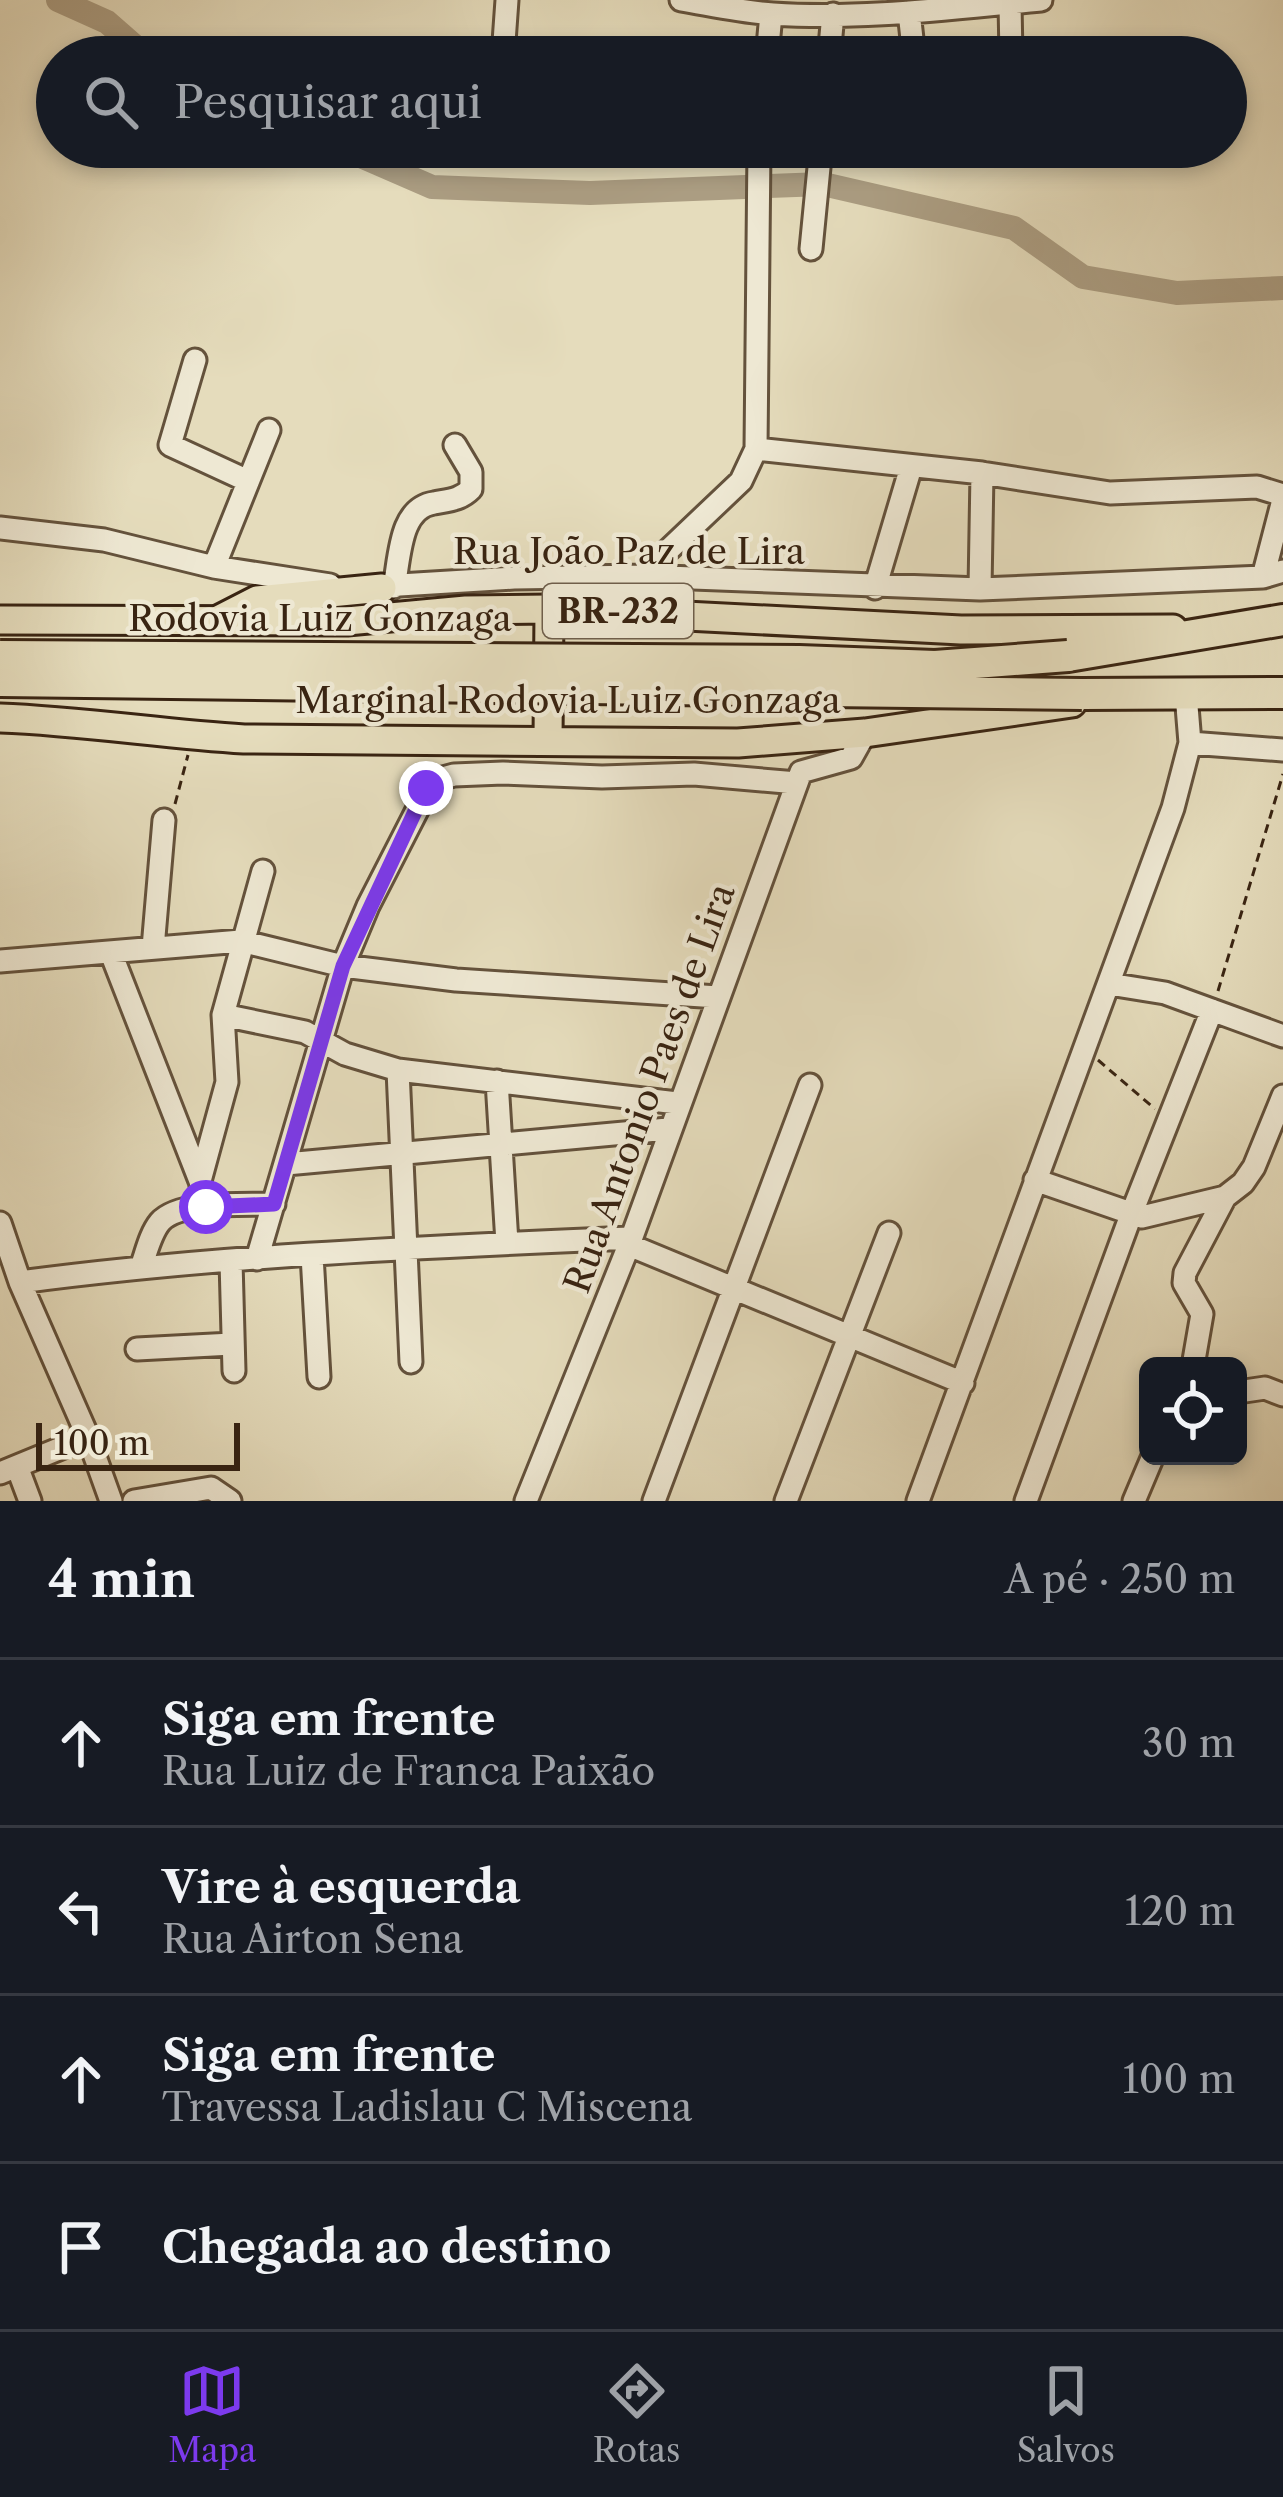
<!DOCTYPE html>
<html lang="pt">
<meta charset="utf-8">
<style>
:root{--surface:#171b24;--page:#242831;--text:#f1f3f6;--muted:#9ea1a6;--line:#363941;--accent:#7c3aed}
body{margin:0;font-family:"Libre Caslon Text",serif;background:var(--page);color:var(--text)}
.controls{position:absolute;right:36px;bottom:36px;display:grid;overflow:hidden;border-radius:18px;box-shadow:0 6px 18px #0003}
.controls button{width:108px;height:108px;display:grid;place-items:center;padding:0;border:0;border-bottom:3px solid var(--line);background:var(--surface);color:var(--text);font:60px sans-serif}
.scale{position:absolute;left:36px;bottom:30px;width:204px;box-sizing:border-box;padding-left:12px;border:6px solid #392412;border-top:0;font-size:33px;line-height:42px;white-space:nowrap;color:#392412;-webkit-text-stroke:9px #eee8d3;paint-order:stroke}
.stop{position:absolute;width:36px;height:36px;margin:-27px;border:9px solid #7c3aed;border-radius:50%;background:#fff}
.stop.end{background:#7c3aed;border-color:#fff;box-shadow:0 3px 12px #0008}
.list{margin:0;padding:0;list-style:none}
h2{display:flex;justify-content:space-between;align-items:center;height:156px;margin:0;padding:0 48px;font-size:51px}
h2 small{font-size:39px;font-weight:400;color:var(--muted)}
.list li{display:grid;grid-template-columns:78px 1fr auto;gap:36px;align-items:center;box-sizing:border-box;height:168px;padding:0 48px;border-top:3px solid var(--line)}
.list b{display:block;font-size:45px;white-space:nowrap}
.list p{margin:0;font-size:39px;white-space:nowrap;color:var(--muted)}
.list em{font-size:39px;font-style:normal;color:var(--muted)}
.icon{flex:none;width:66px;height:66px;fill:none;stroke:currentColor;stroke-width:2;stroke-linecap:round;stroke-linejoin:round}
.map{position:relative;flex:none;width:1283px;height:1501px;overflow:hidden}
.search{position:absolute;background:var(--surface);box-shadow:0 6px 18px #0003;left:36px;right:36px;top:36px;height:132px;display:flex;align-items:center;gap:30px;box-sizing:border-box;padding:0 42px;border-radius:66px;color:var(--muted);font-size:45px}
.sheet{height:828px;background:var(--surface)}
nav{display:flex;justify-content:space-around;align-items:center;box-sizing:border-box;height:168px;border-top:3px solid var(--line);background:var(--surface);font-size:33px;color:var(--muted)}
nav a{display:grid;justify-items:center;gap:6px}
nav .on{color:var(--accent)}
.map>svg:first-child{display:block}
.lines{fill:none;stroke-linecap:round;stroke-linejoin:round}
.river{stroke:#ab9d82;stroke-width:24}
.minor-casing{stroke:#64523c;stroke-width:27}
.major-casing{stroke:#392412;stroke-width:33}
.highway-casing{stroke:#392412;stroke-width:36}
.path{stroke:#392412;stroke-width:3;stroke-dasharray:9 6;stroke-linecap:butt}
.minor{stroke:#eee8d3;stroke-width:21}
.major{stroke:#e5dcbc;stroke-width:27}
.highway{stroke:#e5dcbc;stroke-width:30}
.highway-bridge-casing{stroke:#392412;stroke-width:36;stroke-linecap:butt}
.highway-bridge{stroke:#e5dcbc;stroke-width:30}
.route{stroke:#7c3aed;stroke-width:15}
.labels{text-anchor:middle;stroke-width:9;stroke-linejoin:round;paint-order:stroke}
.shield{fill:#eee8d3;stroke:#6f5f4c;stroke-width:3}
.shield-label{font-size:33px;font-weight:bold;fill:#392412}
.street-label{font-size:36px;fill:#392412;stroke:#eee8d3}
</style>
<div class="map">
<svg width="1283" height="1501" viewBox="0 0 1283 1501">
<rect width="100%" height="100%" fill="#e5dcbc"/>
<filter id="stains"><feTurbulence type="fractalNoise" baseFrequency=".00167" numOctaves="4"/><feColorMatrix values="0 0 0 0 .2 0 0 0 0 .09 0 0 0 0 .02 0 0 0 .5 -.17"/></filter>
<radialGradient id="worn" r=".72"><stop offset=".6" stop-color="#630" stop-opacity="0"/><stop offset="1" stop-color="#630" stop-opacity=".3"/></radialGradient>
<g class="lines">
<path class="river" d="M58,0L107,22L147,57
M340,147L432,187L590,193L823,184L1014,228L1083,277L1177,293L1283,288"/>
<g class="minor-casing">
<path id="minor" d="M681,0C711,5 742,12 773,14C862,20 952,8 1041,0
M1010,3L1011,57
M909,12L914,57
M503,56L507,0
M767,57L771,14
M829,57L833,14
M924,147L925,152
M811,249L821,147
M195,360L170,445L248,481
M756,449L982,473L1110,493L1257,487L1283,495
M0,528L104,540L214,567L330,585
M214,567L269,430
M641,576L741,481L756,449L759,147
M1263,577L1283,500
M367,587L514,578L641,576L980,589L1263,577L1283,571
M394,587C400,558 399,508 434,503C449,500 460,500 471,489V472L455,445
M875,588L911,467
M980,589L982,473
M1190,743L1283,750
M153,948L164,820
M111,953L200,1181
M0,961L241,941L343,966L456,980L718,997
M1109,984L1165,993L1283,1036
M223,1015L305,1032L345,1054L398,1070L677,1103
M398,1070L411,1362
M497,1081L507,1243
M286,1164L668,1129
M1035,1180L1142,1217L1225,1197L1243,1183L1254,1167L1283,1096
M206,1207L200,1181L227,1082L223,1015L263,871
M0,1223L20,1282L88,1437L111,1501
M629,1245L963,1383
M312,1255L319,1377
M257,1259L343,966L368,906L432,781L454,775L503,773L602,777L694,774L797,783
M231,1261L234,1371
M141,1267C146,1254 150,1234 160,1222C179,1200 246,1205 274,1204
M20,1282C222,1255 427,1247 630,1238
M137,1349L232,1344
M1193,1366L1202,1314L1184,1283L1185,1273L1225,1197
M1238,1392L1265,1388L1283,1395
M18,1469L30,1501
M0,1473L88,1437
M134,1501L211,1488L230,1501
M526,1501L629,1245L801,772L851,758L865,733
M654,1501L810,1085
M786,1501L889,1233
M918,1501L1173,808L1190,743L1186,694
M1026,1501L1131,1215L1212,1010
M1134,1501L1153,1456"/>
</g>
<g class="major-casing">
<path id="major" d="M0,620L347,621L466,610L549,609L961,630L1173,629
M218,620L257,600L382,588
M0,718C82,721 163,734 244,739L738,743L865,733L1072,703
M548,741L549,609"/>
</g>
<g class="highway-casing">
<path id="highway" d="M1068,656L1283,620
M1082,694L1283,693"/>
</g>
<path class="path" d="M175,804L188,755
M1218,991L1283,774
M1098,1060L1155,1109"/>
<use href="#minor" class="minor"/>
<use href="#major" class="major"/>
<use href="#highway" class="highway"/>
<g class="highway-bridge-casing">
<path id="highway-bridge" d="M0,656L799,661L935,666L1068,656
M0,681L1082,694"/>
</g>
<use href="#highway-bridge" class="highway-bridge"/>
</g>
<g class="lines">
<path class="route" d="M206,1207L274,1204L343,966L426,788"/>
</g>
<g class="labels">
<rect class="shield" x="543" y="584" width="150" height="54" rx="9"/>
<g class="shield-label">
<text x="618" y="623">BR-232</text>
</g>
<g class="street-label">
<text x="629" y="564">Rua João Paz de Lira</text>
<text x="320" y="631">Rodovia Luiz Gonzaga</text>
<text x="568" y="713">Marginal Rodovia Luiz Gonzaga</text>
<text transform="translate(649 1088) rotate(-70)" y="13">Rua Antonio Paes de Lira</text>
</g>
</g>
<rect width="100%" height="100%" filter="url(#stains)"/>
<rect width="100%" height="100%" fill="url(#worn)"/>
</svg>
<div class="controls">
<button><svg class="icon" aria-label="locate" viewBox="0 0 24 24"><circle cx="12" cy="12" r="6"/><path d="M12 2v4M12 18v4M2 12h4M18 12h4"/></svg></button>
</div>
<div class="scale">100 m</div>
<div class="stop" style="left:206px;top:1207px"></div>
<div class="stop end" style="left:426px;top:788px"></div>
<div class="search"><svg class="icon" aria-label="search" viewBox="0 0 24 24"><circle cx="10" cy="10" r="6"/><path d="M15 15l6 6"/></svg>Pesquisar aqui</div>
</div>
<section class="sheet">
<h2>4 min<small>A pé · 250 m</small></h2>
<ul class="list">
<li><svg class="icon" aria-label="ahead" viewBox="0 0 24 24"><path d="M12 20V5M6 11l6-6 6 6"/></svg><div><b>Siga em frente</b><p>Rua Luiz de Franca Paixão</p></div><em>30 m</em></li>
<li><svg class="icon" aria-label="left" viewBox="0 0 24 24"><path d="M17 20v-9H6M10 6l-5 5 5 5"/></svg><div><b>Vire à esquerda</b><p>Rua Airton Sena</p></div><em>120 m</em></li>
<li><svg class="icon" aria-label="ahead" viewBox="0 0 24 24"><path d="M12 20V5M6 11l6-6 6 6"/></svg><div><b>Siga em frente</b><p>Travessa Ladislau C Miscena</p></div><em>100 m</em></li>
<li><svg class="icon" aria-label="arrive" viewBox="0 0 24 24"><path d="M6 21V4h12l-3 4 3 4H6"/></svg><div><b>Chegada ao destino</b></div></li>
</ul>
</section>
<nav>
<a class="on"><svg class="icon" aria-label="map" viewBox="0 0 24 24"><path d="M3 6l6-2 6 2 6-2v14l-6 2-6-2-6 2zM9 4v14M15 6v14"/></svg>Mapa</a>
<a><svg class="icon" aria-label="directions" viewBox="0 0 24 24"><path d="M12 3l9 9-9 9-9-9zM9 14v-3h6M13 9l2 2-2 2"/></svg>Rotas</a>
<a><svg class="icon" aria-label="saved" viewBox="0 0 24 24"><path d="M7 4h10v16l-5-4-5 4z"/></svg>Salvos</a>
</nav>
